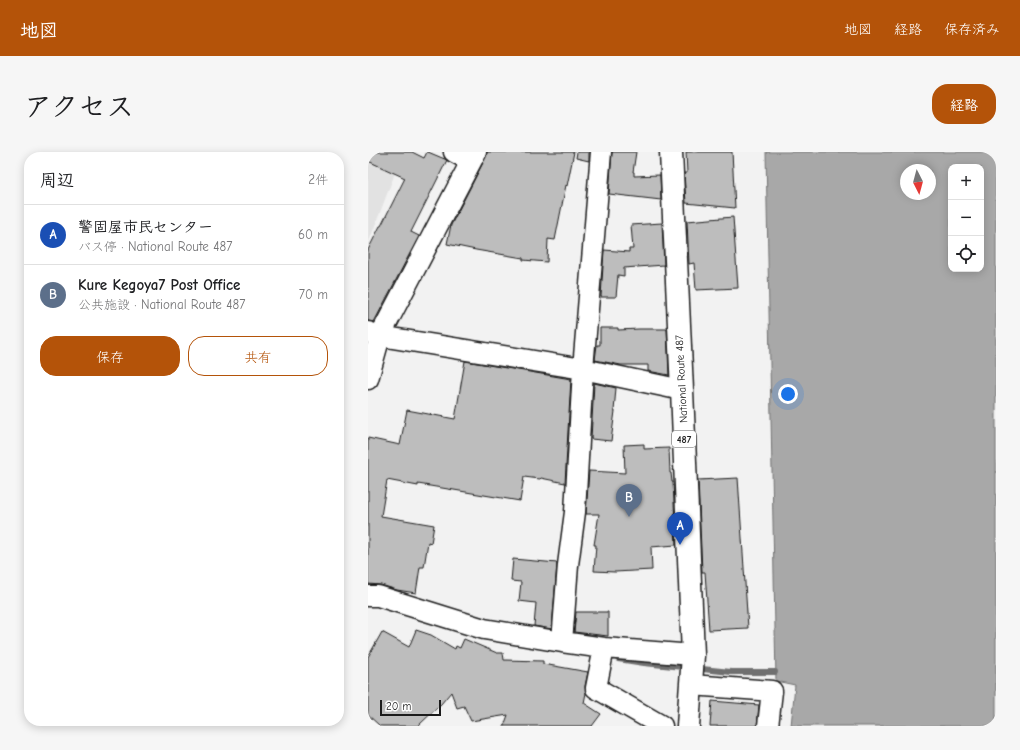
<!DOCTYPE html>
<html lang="ja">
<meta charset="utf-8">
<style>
:root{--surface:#fff;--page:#f6f6f6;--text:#202124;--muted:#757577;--line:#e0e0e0;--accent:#b45309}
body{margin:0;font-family:"Comic Neue","Klee One",sans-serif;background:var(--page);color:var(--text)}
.controls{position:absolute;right:12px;top:12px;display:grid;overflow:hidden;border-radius:8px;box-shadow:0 2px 10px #0003}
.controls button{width:36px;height:36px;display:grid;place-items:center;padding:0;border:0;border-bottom:1px solid var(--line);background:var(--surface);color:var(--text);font:20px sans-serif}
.compass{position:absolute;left:532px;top:12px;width:36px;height:36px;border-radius:50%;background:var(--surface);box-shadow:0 2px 10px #0003;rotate:174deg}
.scale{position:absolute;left:12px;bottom:10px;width:61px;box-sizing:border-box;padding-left:4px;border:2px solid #1c1c1c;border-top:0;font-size:11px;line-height:14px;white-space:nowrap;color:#1c1c1c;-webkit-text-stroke:3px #fff;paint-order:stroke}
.you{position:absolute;left:420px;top:242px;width:14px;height:14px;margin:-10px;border:3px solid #fff;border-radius:50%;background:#1a73e8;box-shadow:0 0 0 6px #1a73e833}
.badge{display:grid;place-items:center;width:26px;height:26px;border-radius:50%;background:var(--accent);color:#fff;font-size:13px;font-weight:700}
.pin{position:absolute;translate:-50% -33px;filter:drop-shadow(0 1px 2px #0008)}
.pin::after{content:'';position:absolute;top:21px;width:14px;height:12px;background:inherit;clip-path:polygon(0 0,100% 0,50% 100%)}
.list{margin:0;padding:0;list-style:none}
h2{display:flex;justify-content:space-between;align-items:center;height:52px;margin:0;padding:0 16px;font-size:17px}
h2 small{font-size:13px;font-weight:400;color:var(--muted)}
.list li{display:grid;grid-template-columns:26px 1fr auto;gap:12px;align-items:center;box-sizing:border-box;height:60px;padding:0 16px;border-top:1px solid var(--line)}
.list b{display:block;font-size:15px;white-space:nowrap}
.list p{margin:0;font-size:13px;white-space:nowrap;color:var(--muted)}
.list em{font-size:13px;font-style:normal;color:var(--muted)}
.actions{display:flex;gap:8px;padding:12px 16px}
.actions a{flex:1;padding:9px 0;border:1px solid var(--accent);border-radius:16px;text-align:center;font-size:14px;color:var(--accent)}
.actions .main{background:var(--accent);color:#fff}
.icon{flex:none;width:22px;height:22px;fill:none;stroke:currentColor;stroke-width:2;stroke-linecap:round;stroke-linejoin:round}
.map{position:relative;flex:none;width:628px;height:574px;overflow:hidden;border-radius:16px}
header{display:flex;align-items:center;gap:24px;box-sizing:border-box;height:56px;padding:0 20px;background:var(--accent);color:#fff}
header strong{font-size:19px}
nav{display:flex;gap:22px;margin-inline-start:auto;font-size:14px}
.intro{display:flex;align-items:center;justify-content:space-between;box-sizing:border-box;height:96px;padding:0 24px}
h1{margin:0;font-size:28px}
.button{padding:10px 18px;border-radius:16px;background:var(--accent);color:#fff;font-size:14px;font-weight:700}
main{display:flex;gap:24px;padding:0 24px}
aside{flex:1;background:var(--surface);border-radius:16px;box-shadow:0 2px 10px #0003}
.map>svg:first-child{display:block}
.built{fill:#e2e2e2}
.water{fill:#a8a8a8;stroke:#707070;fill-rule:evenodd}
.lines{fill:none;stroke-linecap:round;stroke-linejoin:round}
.stream{stroke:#707070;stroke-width:6}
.building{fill:#bdbdbd;stroke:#1c1c1c}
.minor-casing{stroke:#1c1c1c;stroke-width:23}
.trunk-casing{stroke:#1c1c1c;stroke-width:25}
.minor{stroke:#fff;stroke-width:20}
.trunk{stroke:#fff;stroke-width:22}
.labels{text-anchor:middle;stroke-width:4;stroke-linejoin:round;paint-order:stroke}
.shield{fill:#fff;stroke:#606060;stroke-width:1}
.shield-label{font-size:10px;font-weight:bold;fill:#1c1c1c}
.street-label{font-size:11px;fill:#1c1c1c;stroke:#fff}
</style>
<header>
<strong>地図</strong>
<nav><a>地図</a><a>経路</a><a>保存済み</a></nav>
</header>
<div class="intro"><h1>アクセス</h1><a class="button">経路</a></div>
<main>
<aside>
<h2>周辺<small>2件</small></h2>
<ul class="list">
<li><span class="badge" style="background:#1a4fb4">A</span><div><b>警固屋市民センター</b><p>バス停 · National Route 487</p></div><em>60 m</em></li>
<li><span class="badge" style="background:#5c6f8a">B</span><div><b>Kure Kegoya7 Post Office</b><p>公共施設 · National Route 487</p></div><em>70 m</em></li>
</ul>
<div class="actions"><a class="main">保存</a><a>共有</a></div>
</aside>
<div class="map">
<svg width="628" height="574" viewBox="0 0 628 574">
<rect width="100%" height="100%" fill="#f2f2f2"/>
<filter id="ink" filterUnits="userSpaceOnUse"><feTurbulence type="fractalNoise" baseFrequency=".025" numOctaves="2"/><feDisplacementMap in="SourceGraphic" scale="8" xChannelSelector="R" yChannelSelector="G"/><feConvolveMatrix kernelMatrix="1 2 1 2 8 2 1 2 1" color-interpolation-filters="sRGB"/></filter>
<g filter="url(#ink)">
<path class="built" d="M0,0H35L0,92Z"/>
<path class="water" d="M398,0H628V574H423L427,533L408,529ZM583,15H613V117H583ZM538,18H562V42H538Z"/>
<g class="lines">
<path class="stream" d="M250,507L276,511L363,520H407"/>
</g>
<path class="building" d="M0,0H44L56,6L59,0H60L79,8L43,80L51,84L6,170L0,169V98L12,74H13L37,26L0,9Z
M119,0H206L199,34L198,33L187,88L180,87L179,110L155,108V106L108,98L79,92L83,73L118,5Z
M209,0H221V9L208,6Z
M244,0H268L265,20H266V24L292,23L293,48L241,42Z
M318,0H364L367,56L318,51L316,21H319Z
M365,65L370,136L328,138L326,111L321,112L319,69Z
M294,71L296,113L256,116V124L250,123L248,145H233L236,98L261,100V97H265L263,73Z
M232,176H250V178L271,177H299L301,223L280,219V213H253L227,208L229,193H232Z
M97,209L203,227L197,331L173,326L172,327L156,325L152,349L50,332V334L19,328L13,364L66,373L63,391L60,390L56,415H52L48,441L29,438L13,433L0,432V286L32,293L39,258L87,267Z
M226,231L248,236L246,259H247L243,289L223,287Z
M276,292V297L301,296L302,321H303L304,330H305L308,393L283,395L284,418L247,420L226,419L228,393H226L231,362H218L221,319L257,321L256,293Z
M370,326L380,476L341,478L337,420H334L330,328Z
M145,407L189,411L184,477L166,474L168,451L151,449L153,430L143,429Z
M208,460H240V484L206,480Z
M48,478L63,483L87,497L88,494L92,496L96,487L129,501H135L136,508L175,509V512L220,520L217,534L218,541L216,551L233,562L224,574H136L140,563L103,569L96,554L89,556L83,540L73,552L50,574H12L0,563V505L14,480L41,495Z
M344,549L391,553L389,574H342Z"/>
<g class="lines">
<g class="minor-casing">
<path id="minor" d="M86,0L103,9
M0,180L12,184L215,217L314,238
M0,227L12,184L108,0
M0,444H10L116,477L194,490L236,496L325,503
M194,490L200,413L207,360L215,217L233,0
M236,496L228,536L294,574
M323,533L404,539L400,574"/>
</g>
<g class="trunk-casing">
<path id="trunk" d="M303,0L314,238L325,503L320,574"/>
</g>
<use href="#minor" class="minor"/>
<use href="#trunk" class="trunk"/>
</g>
</g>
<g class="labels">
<rect class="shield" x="304" y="279" width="24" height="16" rx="3"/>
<g class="shield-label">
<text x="316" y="291">487</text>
</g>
<g class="street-label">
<text transform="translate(313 227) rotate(-93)" y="4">National Route 487</text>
</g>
</g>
</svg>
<div class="controls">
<button>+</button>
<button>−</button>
<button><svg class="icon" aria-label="locate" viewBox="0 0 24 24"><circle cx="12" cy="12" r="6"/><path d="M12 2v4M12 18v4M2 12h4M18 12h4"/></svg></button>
</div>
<svg class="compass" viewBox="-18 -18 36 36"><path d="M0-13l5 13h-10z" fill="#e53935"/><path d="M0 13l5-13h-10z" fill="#757577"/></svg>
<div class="scale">20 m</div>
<div class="you"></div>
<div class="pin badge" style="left:312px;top:393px;background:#1a4fb4">A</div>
<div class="pin badge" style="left:261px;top:365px;background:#5c6f8a">B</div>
</div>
</main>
